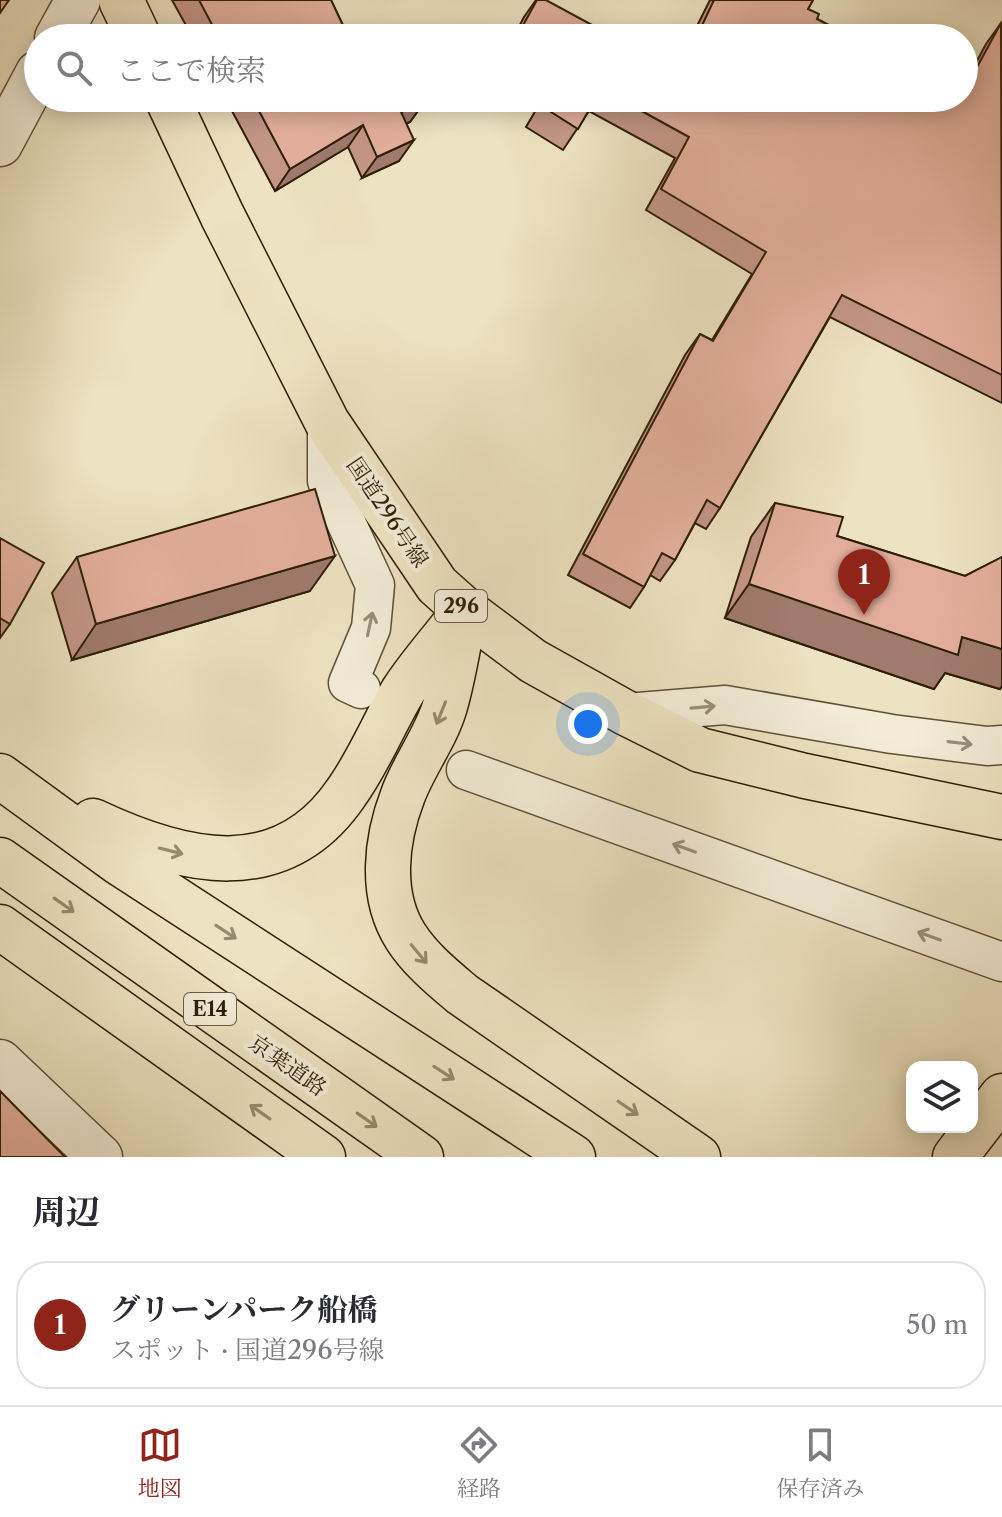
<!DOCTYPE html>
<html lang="ja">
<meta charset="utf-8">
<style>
:root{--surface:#fff;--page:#f2f2f3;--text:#2b2b33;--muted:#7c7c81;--line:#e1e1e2;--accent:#8f2418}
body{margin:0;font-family:"Libre Caslon Text","Noto Serif JP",serif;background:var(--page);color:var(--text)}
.controls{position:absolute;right:24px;bottom:24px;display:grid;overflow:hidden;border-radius:16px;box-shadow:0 4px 20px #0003}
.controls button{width:72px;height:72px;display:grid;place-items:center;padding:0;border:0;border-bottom:2px solid var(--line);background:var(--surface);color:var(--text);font:40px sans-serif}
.you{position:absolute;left:588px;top:724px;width:28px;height:28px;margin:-20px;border:6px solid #fff;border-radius:50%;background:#1a73e8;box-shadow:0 0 0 12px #1a73e833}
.badge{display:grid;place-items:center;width:52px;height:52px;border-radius:50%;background:var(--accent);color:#fff;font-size:26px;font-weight:700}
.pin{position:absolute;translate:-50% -66px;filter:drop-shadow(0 2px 4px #0008)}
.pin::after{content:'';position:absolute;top:42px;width:28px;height:24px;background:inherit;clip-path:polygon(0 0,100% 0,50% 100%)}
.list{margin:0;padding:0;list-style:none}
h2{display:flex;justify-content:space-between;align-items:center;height:104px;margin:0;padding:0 32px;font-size:34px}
h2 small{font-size:26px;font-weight:400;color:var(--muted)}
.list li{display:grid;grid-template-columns:52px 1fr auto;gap:24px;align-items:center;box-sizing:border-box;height:128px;margin:0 16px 16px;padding:0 16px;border:2px solid var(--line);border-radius:32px}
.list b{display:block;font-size:30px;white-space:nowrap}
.list p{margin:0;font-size:26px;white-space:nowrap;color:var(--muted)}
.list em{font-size:26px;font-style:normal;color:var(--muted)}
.icon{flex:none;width:44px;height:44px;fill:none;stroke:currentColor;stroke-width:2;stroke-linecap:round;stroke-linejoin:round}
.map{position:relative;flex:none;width:1002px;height:1157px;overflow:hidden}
.search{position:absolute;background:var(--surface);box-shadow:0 4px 20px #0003;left:24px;right:24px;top:24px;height:88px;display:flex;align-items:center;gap:20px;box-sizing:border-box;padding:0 28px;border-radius:44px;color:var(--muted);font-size:30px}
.sheet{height:248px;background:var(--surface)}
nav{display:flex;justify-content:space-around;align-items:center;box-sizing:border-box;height:112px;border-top:2px solid var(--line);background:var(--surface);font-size:22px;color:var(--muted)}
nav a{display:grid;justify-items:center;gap:4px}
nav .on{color:var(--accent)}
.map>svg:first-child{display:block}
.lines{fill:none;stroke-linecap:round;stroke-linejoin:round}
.minor-casing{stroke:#5e4f36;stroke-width:41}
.tertiary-casing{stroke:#5e4f36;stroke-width:47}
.trunk-casing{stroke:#2e1e07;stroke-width:47}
.motorway-casing{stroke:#2e1e07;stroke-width:47}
.minor{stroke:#f3ecd7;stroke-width:38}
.tertiary{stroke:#f3ecd7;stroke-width:44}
.trunk{stroke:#ede2c1;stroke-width:44}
.motorway{stroke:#ede2c1;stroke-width:44}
.wall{fill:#c39686;stroke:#2e1e07;stroke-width:2}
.shaded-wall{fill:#9f7a6d;stroke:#2e1e07;stroke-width:2}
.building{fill:#e3af9c;stroke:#2e1e07;stroke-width:2}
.oneway{stroke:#9a8f79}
.oneway2{stroke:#978a6d}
.labels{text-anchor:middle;stroke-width:8;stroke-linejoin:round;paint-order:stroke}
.shield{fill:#f3ecd7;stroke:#695c45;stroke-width:2}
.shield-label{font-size:20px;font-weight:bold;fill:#2e1e07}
.street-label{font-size:22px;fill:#2e1e07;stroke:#f3ecd7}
</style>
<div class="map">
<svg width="1002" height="1157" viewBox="0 0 1002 1157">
<rect width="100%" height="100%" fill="#ede2c1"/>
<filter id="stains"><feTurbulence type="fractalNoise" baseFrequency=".0025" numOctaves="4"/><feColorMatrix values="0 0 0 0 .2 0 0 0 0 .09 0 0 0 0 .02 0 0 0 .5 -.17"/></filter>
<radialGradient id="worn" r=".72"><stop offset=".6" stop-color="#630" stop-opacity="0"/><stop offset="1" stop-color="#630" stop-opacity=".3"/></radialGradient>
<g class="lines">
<g class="minor-casing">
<path id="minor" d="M327,422V481L375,585L371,628L348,683L361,689
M626,713L725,705L892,734L987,746L1002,745
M466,770L1002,962"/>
</g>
<g class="tertiary-casing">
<path id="tertiary" d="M57,38L78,0
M0,144L38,73
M0,1062L100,1157"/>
</g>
<g class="trunk-casing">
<path id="trunk" d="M121,0L139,38
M167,98L222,215L327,422L437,585L465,610L533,661L626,713L700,750L805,776L1002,817"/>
</g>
<g class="motorway-casing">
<path id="motorway" d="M465,610C459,641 454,675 445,706C436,737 414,765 403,795C386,839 379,895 406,937C420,959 442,977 462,994L698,1157
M0,776L118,862L573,1157
M93,821C182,863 281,888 346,793C369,761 383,725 403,691C419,666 441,642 459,618
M0,860L421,1157
M0,927L323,1157
M955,1157L1002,1096"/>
</g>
<use href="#minor" class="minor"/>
<use href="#tertiary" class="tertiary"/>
<use href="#trunk" class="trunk"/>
<use href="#motorway" class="motorway"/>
</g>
<path class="wall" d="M172,0H331L349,38H193Z
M536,0L616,38H513L524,17Z
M710,0H813L808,9L817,19L853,38H691Z
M1001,23L1002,403L830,317L720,508L706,529L695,523L675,560L660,581L650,575L644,587L630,608L568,575L685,355L700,334L712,340L752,274L646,210L675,158L589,111L563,150L526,127L543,98H964V85L986,44Z
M225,98H424L425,101L410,122L406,124L399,161L362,178L348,147L275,191Z
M775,503L837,536L965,576L1002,557V686L1000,689L945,673L934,689L725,618L751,537Z
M0,538L10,624L0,638Z
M77,557L310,591L72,660L52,593Z"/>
<path class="shaded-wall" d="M425,101L410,122L386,133L401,112Z
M363,125L348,147L275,191L290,169Z
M414,140L399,161L362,178L377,157Z
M335,556L310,591L72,660L96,624Z
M749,584L962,637L1002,649V686L1000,689L945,673L934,689L725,618Z"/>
<path class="building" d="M0,0H9L0,13Z
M199,0H331L349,38H219Z
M537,0H546L616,38H516Z
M714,0H813L808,9L819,14L817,19L853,38H696Z
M1001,23L1002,375L842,295L720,508L707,500L675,560L662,553L644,587L583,554L700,334L713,341L766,252L661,189L689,137L618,98H964V91Z
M252,98H424L425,101L401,112L414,140L377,157L363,125L290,169Z
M545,98H596L578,129L540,105Z
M315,489L335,556L96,624L77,557Z
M775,503L843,517L837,536L965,576L1002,557V649L962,637L958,655L749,584Z
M0,538L44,563L10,624L0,618Z
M0,1091L65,1157H0Z"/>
<defs><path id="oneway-shaft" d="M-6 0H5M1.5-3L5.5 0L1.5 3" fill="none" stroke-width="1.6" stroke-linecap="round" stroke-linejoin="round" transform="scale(2)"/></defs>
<g class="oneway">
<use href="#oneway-shaft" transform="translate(370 624) rotate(-78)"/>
<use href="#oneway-shaft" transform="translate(703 707) rotate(-5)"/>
<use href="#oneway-shaft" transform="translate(960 743) rotate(7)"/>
<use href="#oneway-shaft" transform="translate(684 848) rotate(-160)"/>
<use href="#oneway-shaft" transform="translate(929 936) rotate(-160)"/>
</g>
<g class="oneway2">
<use href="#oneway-shaft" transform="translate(441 713) rotate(112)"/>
<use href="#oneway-shaft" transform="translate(171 851) rotate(14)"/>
<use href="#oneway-shaft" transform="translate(64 905) rotate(35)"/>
<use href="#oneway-shaft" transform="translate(226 932) rotate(33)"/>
<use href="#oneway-shaft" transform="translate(419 954) rotate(50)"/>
<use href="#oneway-shaft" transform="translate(444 1073) rotate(33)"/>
<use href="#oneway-shaft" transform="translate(628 1108) rotate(34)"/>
<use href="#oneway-shaft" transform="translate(260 1112) rotate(-145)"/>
<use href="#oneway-shaft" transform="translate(367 1120) rotate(35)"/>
</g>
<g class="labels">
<g class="shield">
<rect x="435" y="590" width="52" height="32" rx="6"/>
<rect x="184" y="993" width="52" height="32" rx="6"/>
</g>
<g class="shield-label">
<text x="461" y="613">296</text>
<text x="210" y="1016">E14</text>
</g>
<g class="street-label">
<text transform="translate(388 512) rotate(56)" y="8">国道296号線</text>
<text transform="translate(288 1065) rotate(35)" y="8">京葉道路</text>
</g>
</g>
<rect width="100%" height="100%" filter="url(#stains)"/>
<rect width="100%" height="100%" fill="url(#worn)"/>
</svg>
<div class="controls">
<button><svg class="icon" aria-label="layers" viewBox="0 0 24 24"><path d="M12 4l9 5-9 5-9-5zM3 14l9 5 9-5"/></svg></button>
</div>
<div class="you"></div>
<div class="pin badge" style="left:864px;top:615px">1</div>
<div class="search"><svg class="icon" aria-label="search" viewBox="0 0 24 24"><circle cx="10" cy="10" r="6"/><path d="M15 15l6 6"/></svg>ここで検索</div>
</div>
<section class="sheet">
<h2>周辺<small></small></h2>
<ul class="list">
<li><span class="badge">1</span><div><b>グリーンパーク船橋</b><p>スポット · 国道296号線</p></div><em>50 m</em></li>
</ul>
</section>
<nav>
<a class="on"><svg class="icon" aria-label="map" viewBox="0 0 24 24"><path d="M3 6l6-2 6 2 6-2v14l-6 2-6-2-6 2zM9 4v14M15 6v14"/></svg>地図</a>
<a><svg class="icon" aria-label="directions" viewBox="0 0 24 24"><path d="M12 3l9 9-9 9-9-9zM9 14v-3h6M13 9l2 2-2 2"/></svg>経路</a>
<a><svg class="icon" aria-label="saved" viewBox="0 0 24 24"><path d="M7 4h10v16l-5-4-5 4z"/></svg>保存済み</a>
</nav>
